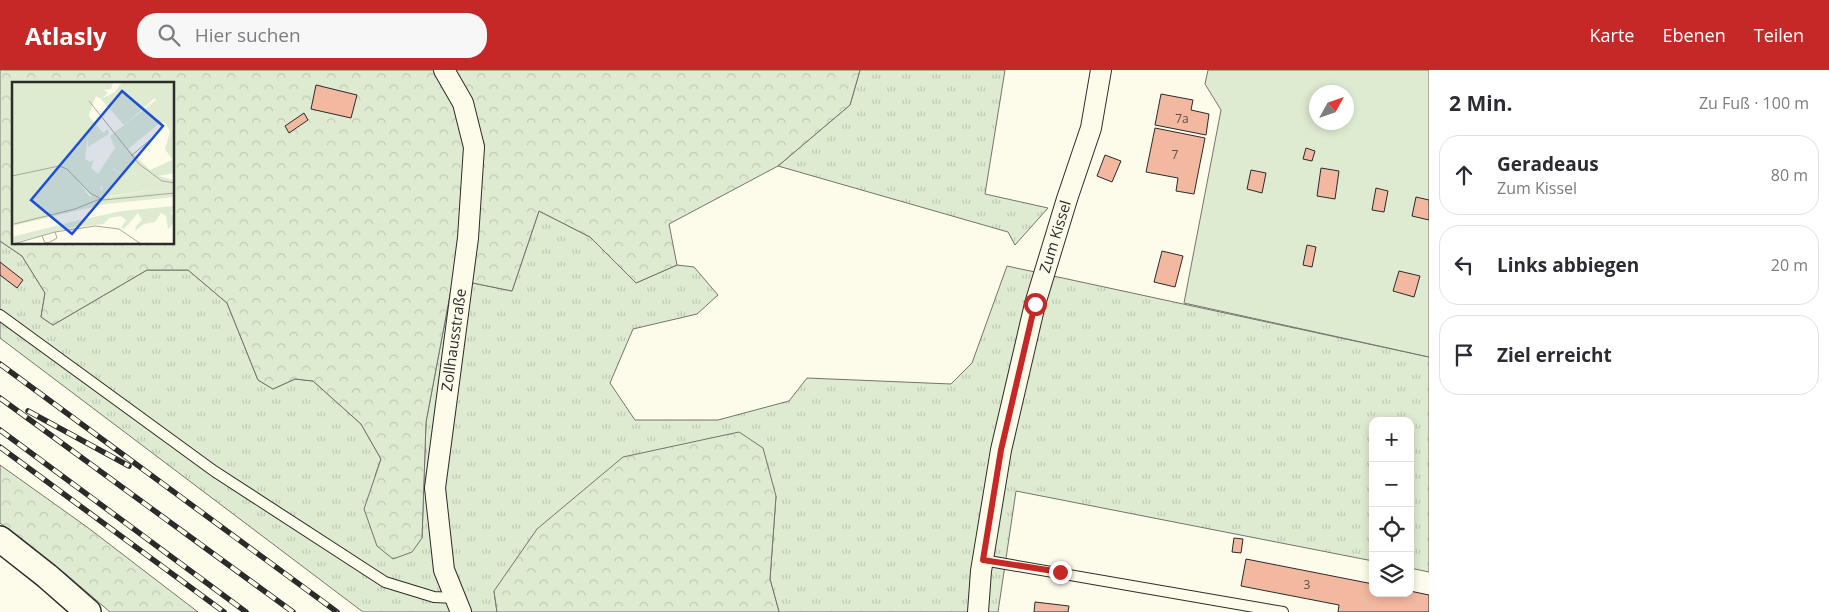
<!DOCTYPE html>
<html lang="de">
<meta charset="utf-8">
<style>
:root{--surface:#fff;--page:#f7f7f7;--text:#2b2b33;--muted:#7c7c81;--line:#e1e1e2;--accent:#c62828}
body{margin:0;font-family:"Open Sans",sans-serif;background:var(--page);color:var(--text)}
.controls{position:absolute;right:15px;bottom:15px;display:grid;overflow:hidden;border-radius:10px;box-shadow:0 2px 8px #0003}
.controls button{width:45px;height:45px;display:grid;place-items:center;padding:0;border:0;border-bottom:1px solid var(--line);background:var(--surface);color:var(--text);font:25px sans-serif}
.compass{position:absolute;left:1309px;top:15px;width:45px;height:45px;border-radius:50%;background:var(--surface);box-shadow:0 2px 8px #0003;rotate:50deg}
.stop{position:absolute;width:15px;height:15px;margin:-11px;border:4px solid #c62828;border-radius:50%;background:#fff}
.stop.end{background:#c62828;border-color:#fff;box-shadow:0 1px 5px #0008}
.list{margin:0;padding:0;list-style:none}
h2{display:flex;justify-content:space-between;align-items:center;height:65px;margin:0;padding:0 20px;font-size:21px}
h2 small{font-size:16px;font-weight:400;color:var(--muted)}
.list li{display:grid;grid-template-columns:32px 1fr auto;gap:15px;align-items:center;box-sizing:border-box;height:80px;margin:0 10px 10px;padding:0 10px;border:1px solid var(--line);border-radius:20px}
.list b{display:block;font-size:19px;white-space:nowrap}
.list p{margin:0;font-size:16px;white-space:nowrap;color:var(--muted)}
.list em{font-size:16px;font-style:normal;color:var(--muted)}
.icon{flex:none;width:28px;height:28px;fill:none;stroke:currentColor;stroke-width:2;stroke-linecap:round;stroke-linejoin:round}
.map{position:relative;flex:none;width:1429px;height:542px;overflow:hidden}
header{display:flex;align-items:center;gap:30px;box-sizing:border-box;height:70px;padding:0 25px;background:var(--accent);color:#fff}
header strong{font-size:24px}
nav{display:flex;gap:28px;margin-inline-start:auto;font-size:18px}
.search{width:350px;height:45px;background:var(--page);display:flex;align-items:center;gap:12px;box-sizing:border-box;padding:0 18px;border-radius:20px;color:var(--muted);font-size:19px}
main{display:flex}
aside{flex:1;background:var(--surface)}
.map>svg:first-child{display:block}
.grass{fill:url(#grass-tufts);stroke:#74746e}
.forest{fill:url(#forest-crowns);stroke:#74746e;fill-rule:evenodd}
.green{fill:#deebd1;stroke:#74746e;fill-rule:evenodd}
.building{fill:#f2b8a0;stroke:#2b2b2b}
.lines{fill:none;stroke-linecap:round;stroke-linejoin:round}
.service-casing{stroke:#2b2b2b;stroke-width:12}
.minor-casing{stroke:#2b2b2b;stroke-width:22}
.tertiary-casing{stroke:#2b2b2b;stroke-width:28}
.service{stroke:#fdfbea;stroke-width:10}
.minor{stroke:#fdfbea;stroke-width:20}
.tertiary{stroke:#fdfbea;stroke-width:25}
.rail-casing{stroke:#2b2b2b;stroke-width:5.5}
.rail{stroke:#fdfbea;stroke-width:4;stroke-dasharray:11;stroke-linecap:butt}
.route{stroke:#c62828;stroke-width:6}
.labels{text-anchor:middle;stroke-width:4;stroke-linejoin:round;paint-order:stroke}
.number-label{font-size:12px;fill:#5d4e48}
.street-label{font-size:15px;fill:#2b2b2b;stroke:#fdfbea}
.inset-road{fill:none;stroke:#a9a89e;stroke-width:1}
.view{fill:#1d4ed8;fill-opacity:0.15;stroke:#1d4ed8;stroke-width:2.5}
.inset-edge{fill:none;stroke:#2b2b2b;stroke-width:2.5}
</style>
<header>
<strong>Atlasly</strong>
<div class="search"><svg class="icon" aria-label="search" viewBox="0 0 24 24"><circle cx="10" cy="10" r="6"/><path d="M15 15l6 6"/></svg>Hier suchen</div>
<nav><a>Karte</a><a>Ebenen</a><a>Teilen</a></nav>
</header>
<main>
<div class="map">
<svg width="1429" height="542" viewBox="0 0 1429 542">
<defs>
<pattern id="grass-tufts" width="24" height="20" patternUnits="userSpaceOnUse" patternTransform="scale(1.25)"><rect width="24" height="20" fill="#deebd1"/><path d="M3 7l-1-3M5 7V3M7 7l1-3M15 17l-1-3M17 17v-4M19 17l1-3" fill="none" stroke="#bfcab4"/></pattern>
<pattern id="forest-crowns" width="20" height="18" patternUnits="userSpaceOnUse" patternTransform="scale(1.25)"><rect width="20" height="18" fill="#deebd1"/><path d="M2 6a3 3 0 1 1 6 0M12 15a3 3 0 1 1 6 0" fill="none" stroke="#bfcab4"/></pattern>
</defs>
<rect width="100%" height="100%" fill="#fdfbea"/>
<path class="grass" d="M860,0H1005L985,124L1048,138L1015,175L1008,162L778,96L850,35Z
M539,141L590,167L636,213L677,195L694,197L718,225L697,244L633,259L610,313L635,350H718L789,331L807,308L951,314L972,293L1007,196L1429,287V502L1410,498V351H1373V491L1016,421L998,542H779L770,509L776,426L494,521L497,542H363L0,268V171L22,186L45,223L41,247L53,255L147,200H188L227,233L258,310L273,319L295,309L313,311L361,354L381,389L375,406L422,468L426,352L453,209L512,221Z"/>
<path class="forest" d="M0,0H860L850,35L778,96L669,154L677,195L636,213L590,167L539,141L512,221L453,209L426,352L422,468L412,482L393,489L377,476L364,439L381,389L361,354L313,311L295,309L273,319L258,310L227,233L188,200H147L53,255L41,247L45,223L22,186L0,171ZM14,14H174V174H14Z
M739,362L763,378L776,426L770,509L779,542H497L494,521L537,459L623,387Z
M0,395L87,457L198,542H110L67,505L0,453Z"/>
<path class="green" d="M1208,0H1429V287L1184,233L1221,40L1205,14ZM1316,22H1346V52H1316Z"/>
<path class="building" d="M316,15L357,25L351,48L311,39Z
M1161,24L1193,30L1191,40L1209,44L1206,65L1155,55Z
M304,43L308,50L289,63L285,56Z
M1155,58L1205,68L1194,124L1176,121L1178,108L1146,102Z
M1306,78L1315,81L1312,91L1303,89Z
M1105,85L1121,91L1112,112L1097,106Z
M1321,98L1339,101L1335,129L1317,126Z
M1251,100L1266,103L1262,123L1247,119Z
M1376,118L1388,121L1384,142L1372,140Z
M1416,127L1429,130V150L1412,146Z
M1307,175L1316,177L1312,197L1303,195Z
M1162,181L1183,186L1175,217L1154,212Z
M0,192L23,210L17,218L0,205Z
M1399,201L1420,206L1414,227L1393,221Z
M1234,468L1243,469L1241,483L1232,482Z
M1246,489L1373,514V523H1410V521L1429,525V542H1338L1339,535L1241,516Z
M1035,532L1069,536L1068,542H1034Z"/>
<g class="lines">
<g class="service-casing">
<path id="service" d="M0,245L214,401L385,512L434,527L455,528
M983,490L1283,542"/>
</g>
<g class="minor-casing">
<g id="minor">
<path d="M444,0L463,33L474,77L468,168L435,418L444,500L461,542"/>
<path id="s1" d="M978,542L981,501L1001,380L1035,234L1067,129L1091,58L1101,0"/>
</g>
</g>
<g class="tertiary-casing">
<path id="tertiary" d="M0,469L47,506L88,542"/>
</g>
<use href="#service" class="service"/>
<use href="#minor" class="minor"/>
<use href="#tertiary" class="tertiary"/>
<g class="rail-casing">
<path id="rail" d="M0,294L337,542
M0,328L293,542
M28,341L129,396
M0,360L246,542
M0,377L224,542"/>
</g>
<use href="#rail" class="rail"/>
</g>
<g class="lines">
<path class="route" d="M1035,234L1001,380L983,490L1060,502"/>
</g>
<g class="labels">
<g class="number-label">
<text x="1182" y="53">7a</text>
<text x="1175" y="89">7</text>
<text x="1307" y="519">3</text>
</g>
<g class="street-label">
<text dy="5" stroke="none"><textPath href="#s1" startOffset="384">Zum Kissel</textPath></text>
<text transform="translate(454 270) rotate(-82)" y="5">Zollhausstraße</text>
</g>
</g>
<g transform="translate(12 12)">
<rect width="162" height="162" fill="#fdfbea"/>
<path d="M84,0H101L99,7L92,8L96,11L89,17L84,14ZM136,0H162V36L158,50L154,41L149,40L116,67L138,88L162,77V91L146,94L162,98V103L147,100L131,87L114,95L101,86L88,106L98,115L139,108L162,109V115L94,122L0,144V136L39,128L46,116L69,113L81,115L64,97V86L82,78L79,86L86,92L103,66L98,54L144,18ZM76,33L91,51L96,47L97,52L76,65V55L70,48Z" fill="#deebd1"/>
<path d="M0,0H84V14L71,48L76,55L73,77L77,79L76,83L64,86L68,93L64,97L81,119L69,113L59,118L46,116L42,130L34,128L9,139L0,136ZM162,36L163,80H162L153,67ZM96,84L114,95L131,87L147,100L162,103V109L139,108L92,115L88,95ZM162,124L159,132L162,133V141L156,147L154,134L149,131L143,140L132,142L123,149L124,144L130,138L126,131L112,147L109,146L114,138L109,134L97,136L92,142L62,145L0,161V155L59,140L110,129Z" fill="#deebd1"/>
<path d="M110,0L136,1L144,15L112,43L89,17L103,10Z" fill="#deebd1"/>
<path class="inset-road" d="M77,19L127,82L150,99L163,101M119,74L144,53M0,94L47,84L55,87L78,111L91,118L163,111M2,142L63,127L88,117M30,154L33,161L38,160L45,156L43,150M1,162L43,150L83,144L107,147L129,162"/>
<path class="view" d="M110,9L151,44L60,152L19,118Z"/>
<rect width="162" height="162" class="inset-edge"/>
</g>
</svg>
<div class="controls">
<button>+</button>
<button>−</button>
<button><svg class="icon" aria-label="locate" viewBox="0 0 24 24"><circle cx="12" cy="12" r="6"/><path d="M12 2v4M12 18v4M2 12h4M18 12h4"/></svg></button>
<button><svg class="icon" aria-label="layers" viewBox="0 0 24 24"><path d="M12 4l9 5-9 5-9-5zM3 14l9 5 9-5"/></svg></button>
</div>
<svg class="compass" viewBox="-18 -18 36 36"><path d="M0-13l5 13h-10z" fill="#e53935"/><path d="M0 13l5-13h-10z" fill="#7c7c81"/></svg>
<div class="stop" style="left:1035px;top:234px"></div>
<div class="stop end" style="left:1060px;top:502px"></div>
</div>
<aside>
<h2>2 Min.<small>Zu Fuß · 100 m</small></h2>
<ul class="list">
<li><svg class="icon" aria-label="ahead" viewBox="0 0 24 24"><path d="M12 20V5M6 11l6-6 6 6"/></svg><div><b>Geradeaus</b><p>Zum Kissel</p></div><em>80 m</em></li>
<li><svg class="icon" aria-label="left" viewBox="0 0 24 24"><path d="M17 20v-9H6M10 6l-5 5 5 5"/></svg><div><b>Links abbiegen</b></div><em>20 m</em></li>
<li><svg class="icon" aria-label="arrive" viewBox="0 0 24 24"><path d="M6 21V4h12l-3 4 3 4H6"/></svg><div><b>Ziel erreicht</b></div></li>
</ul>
</aside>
</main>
